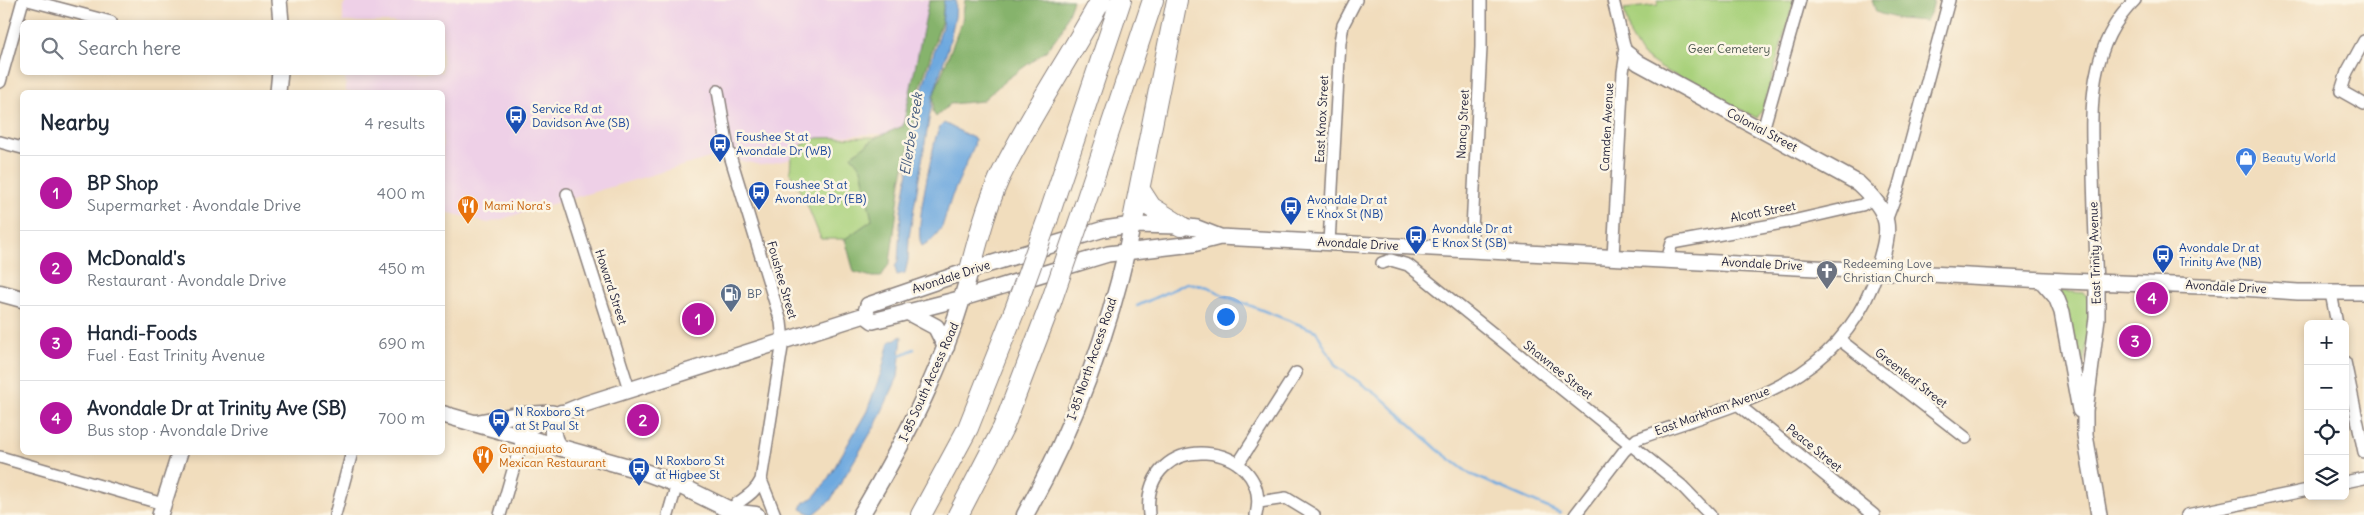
<!DOCTYPE html>
<meta charset="utf-8">
<style>
:root{--surface:#fff;--page:#f6f6f7;--text:#1f2937;--muted:#747a83;--line:#e0e1e3;--accent:#b5179e}
body{margin:0;font-family:Delius,sans-serif;background:var(--page);color:var(--text)}
.controls{position:absolute;right:15px;bottom:15px;display:grid;overflow:hidden;border-radius:8px;box-shadow:0 2px 8px #0003}
.controls button{width:45px;height:45px;display:grid;place-items:center;padding:0;border:0;border-bottom:1px solid var(--line);background:var(--surface);color:var(--text);font:25px sans-serif}
.you{position:absolute;left:1225px;top:316px;width:18px;height:18px;margin:-12px;border:4px solid #fff;border-radius:50%;background:#1a73e8;box-shadow:0 0 0 8px #1a73e833}
.badge{display:grid;place-items:center;width:32px;height:32px;border-radius:50%;background:var(--accent);color:#fff;font-size:16px;font-weight:700}
.pin{position:absolute;translate:-50% -50%;border:2px solid #fff;box-shadow:0 1px 5px #0006}
.list{margin:0;padding:0;list-style:none}
h2{display:flex;justify-content:space-between;align-items:center;height:65px;margin:0;padding:0 20px;font-size:21px}
h2 small{font-size:16px;font-weight:400;color:var(--muted)}
.list li{display:grid;grid-template-columns:32px 1fr auto;gap:15px;align-items:center;box-sizing:border-box;height:75px;padding:0 20px;border-top:1px solid var(--line)}
.list b{display:block;font-size:19px;white-space:nowrap}
.list p{margin:0;font-size:16px;white-space:nowrap;color:var(--muted)}
.list em{font-size:16px;font-style:normal;color:var(--muted)}
.icon{flex:none;width:28px;height:28px;fill:none;stroke:currentColor;stroke-width:2;stroke-linecap:round;stroke-linejoin:round}
.map{position:relative;flex:none;width:2364px;height:515px;overflow:hidden}
.search{position:absolute;background:var(--surface);box-shadow:0 2px 8px #0003;left:20px;top:20px;width:425px;height:55px;display:flex;align-items:center;gap:12px;box-sizing:border-box;padding:0 18px;border-radius:8px;color:var(--muted);font-size:19px}
.panel{position:absolute;background:var(--surface);box-shadow:0 2px 8px #0003;left:20px;top:90px;width:425px;height:365px;border-radius:8px}
.map>svg:first-child{display:block}
.built{fill:#eed0e7}
.green{fill:#a9d17c;stroke:#667a5c}
.forest{fill:#86b36c;stroke:#546a54}
.water{fill:#6ea9df;stroke:#48668d}
.lines{fill:none;stroke-linecap:round;stroke-linejoin:round}
.stream{stroke:#6ea9df;stroke-width:2.5}
.street-casing{stroke:#8a807c;stroke-width:14}
.secondary-casing{stroke:#8a807c;stroke-width:18}
.primary-casing{stroke:#8a807c;stroke-width:19}
.highway-casing{stroke:#8a807c;stroke-width:22}
.street{stroke:#fff;stroke-width:11}
.secondary{stroke:#fff;stroke-width:15}
.primary{stroke:#fff;stroke-width:16}
.highway{stroke:#fff;stroke-width:20}
.highway-bridge-casing{stroke:#8a807c;stroke-width:22;stroke-linecap:butt}
.highway-bridge{stroke:#fff;stroke-width:20}
.labels{text-anchor:middle;stroke-width:5;stroke-linejoin:round;paint-order:stroke}
.park-label{font-size:12px;fill:#4a574e;stroke:#fcf5e5}
.transit-label{font-size:12px;fill:#164399;stroke:#fcf5e5;text-anchor:start}
.street-label{font-size:12px;fill:#22223b;stroke:#fcf5e5}
.shop-label{font-size:12px;fill:#366cbe;stroke:#fcf5e5;text-anchor:start}
.food-label{font-size:12px;fill:#c56008;stroke:#fcf5e5;text-anchor:start}
.worship-label{font-size:12px;fill:#5b616d;stroke:#fcf5e5;text-anchor:start}
.service-label{font-size:12px;fill:#4e5e75;stroke:#fcf5e5;text-anchor:start}
.water-label{font-size:14px;font-style:italic;fill:#40587d;stroke:#fcf5e5}
</style>
<div class="map">
<svg width="2364" height="515" viewBox="0 0 2364 515">
<rect width="100%" height="100%" fill="#fcf5e5"/>
<filter id="ink" filterUnits="userSpaceOnUse"><feTurbulence type="fractalNoise" baseFrequency=".02" numOctaves="2"/><feDisplacementMap in="SourceGraphic" scale="10" xChannelSelector="R" yChannelSelector="G"/><feConvolveMatrix kernelMatrix="1 2 1 2 8 2 1 2 1" color-interpolation-filters="sRGB"/></filter>
<filter id="wash" filterUnits="userSpaceOnUse"><feTurbulence type="fractalNoise" baseFrequency=".0096" numOctaves="4" result="noise"/><feDisplacementMap in="SourceGraphic" scale="20" xChannelSelector="R" yChannelSelector="G"/><feGaussianBlur stdDeviation="1.12" result="paint"/><feColorMatrix in="noise" values="0 0 0 0 0 0 0 0 0 0 0 0 0 0 0 0 0 1.4 0 .05"/><feComposite in="paint" operator="in"/></filter>
<g filter="url(#wash)">
<rect width="100%" height="100%" fill="#f1ddbd"/>
<path class="built" d="M348,0H929L902,134H870L820,138L803,143L788,160L762,165L716,156L488,223L443,211L442,92H346L345,73L442,72V22H343V6Z"/>
<path class="green" d="M1658,0H1794L1763,109L1757,118L1661,68L1642,55L1630,35L1624,9L1658,5Z
M877,137L851,156L861,168L872,220L845,239H821L806,202L790,173L791,157L802,145L817,138Z
M2060,291L2084,293C2098,305 2083,364 2079,381Z"/>
<path class="forest" d="M944,0L942,20L916,101L912,135L901,181L890,262L881,277H872L854,272L845,239L872,220L861,168L851,156L877,137L903,126L929,1Z
M965,0H1073L1062,30L1045,52L1007,79L982,101L950,104L936,117L933,112L934,94L962,21Z
M1872,0H1934L1932,9L1926,21L1900,19L1881,14L1876,12Z"/>
<path class="water" d="M944,0H956L955,17L948,48L933,96L909,237L908,260L905,273L897,275L895,267L898,261L901,211L914,138L917,105L942,27Z
M944,123L975,139L974,146L952,196L942,227L932,240L922,246C913,233 932,155 936,136L940,127Z
M902,336L898,377L876,424L830,501L813,515L801,509L804,502L813,498L826,482L867,411L882,370L889,342Z"/>
<g class="lines">
<path class="stream" d="M1137,306L1187,283L1208,287L1223,295L1316,331L1336,366L1382,398L1438,450L1470,474L1560,513
M897,357L914,349"/>
</g>
</g>
<g filter="url(#ink)">
<g class="lines">
<g class="street-casing">
<path id="street" d="M28,0L111,22
M2364,41L2347,72L2341,91L2364,104
M0,82L23,0
M718,91L728,149L781,322L783,341L761,480C754,495 741,499 730,509
M1763,130L1800,0
M0,142L22,148
M567,194L629,389
M1887,218L1898,189L1949,0
M1329,243L1340,42L1343,25L1356,0
M1471,250L1481,47V0
M1613,257L1623,72L1626,53L1613,0
M1667,260L1672,243L1788,222L1862,205L1874,198
M1382,263L1391,260L1408,265L1682,486L1710,515
M2097,282C2095,247 2094,211 2093,175C2091,113 2086,47 2135,0
M2331,293L2337,324
M1840,340L1966,438
M2345,362L2364,452
M1736,403L1874,515
M0,457L163,504
M1238,464L1296,373
M761,480L775,515
M2345,482L2364,478
M1259,502L1286,498L1314,515
M335,515L352,452
M500,515L523,436
M668,515L677,484
M1149,515C1140,425 1274,440 1256,515
M1575,515L1624,451L1637,439C1739,402 1840,387 1878,270
M2187,515L2308,490"/>
</g>
<g class="secondary-casing">
<path id="secondary" d="M279,0L281,22
M1626,53L1639,63L1858,183C1893,216 1891,226 1878,270
M278,92L280,72
M2041,280L2056,297L2062,312L2080,410
M2097,282V318L2085,411V435L2099,515
M865,315L873,321L963,298L1108,254L1193,244L1220,237L2065,281L2228,287L2298,292H2364
M865,315L868,305L970,270L1104,229L1132,225L1181,226L1197,228L1220,237
M474,423L515,415L552,413
M523,436L531,426L585,404L865,315
M160,515L180,452"/>
</g>
<g class="primary-casing">
<path id="primary" d="M0,293L22,299
M908,312L936,327L946,347
M442,414L639,470L677,484L740,515
M558,446C549,433 553,426 561,413
M738,513L756,515
M861,515C907,437 948,358 970,270
M1025,515C1074,428 1113,323 1132,225"/>
</g>
<g class="highway-casing">
<path id="highway" d="M1140,190L1151,207L1181,226
M1084,207L1153,0
M1048,218L1121,0
M1132,225L1177,0
M970,270C978,240 986,208 999,179C1029,117 1068,60 1101,0
M921,515L968,428L1014,312
M958,515L1003,428L1051,302"/>
</g>
<use href="#street" class="street"/>
<use href="#secondary" class="secondary"/>
<use href="#primary" class="primary"/>
<use href="#highway" class="highway"/>
<g class="highway-bridge-casing">
<path id="highway-bridge" d="M1051,302L1084,207
M1014,312L1048,218"/>
</g>
<use href="#highway-bridge" class="highway-bridge"/>
</g>
</g>
<defs>
<g id="bus-pin" transform="scale(1.125)"><path d="M0 17L-7.5 6A9.5 9.5 0 1 1 7.5 6Z" fill="#1a4fb4" stroke="#fcf5e5"/><path d="M-5-6H5V4H4V6H2V4H-2V6H-4V4H-5ZM-3.5-4V0h7V-4ZM-3.5 1.2v1.5H-2V1.2ZM2 1.2v1.5H3.5V1.2Z" fill="#fff"/></g>
<g id="shop-pin" transform="scale(1.125)"><path d="M0 17L-7.5 6A9.5 9.5 0 1 1 7.5 6Z" fill="#3f7fe0" stroke="#fcf5e5"/><path d="M-5-2.5h2.3a2.7 3.5 0 0 1 5.4 0H5L5.5 6h-11ZM-1.5-2.5h3a1.5 2.3 0 0 0-3 0Z" fill="#fff"/></g>
<g id="restaurant-pin" transform="scale(1.125)"><path d="M0 17L-7.5 6A9.5 9.5 0 1 1 7.5 6Z" fill="#e8710a" stroke="#fcf5e5"/><path d="M-5-6h1v4h1v-4h1v4h1v-4h1v5L-1.5 .5V6h-2V.5L-5-1ZM5-6V6H3V1.5H1.5Q1.5-4 5-6Z" fill="#fff"/></g>
<g id="church-pin" transform="scale(1.125)"><path d="M0 17L-7.5 6A9.5 9.5 0 1 1 7.5 6Z" fill="#6b7280" stroke="#fcf5e5"/><path d="M-1.2-6h2.4v3.5h3.3v2.4h-3.3V6h-2.4V-.1h-3.3v-2.4h3.3Z" fill="#fff"/></g>
<g id="fuel-pin" transform="scale(1.125)"><path d="M0 17L-7.5 6A9.5 9.5 0 1 1 7.5 6Z" fill="#5c6f8a" stroke="#fcf5e5"/><path d="M-5.5-6h7V0h2V4h1.3V-2.5L3-4.5l.8-.8L6-3V5H2.5V1h-1V6h-7ZM-4.2-4.7v3.2H.2V-4.7Z" fill="#fff"/></g>
</defs>
<g fill-rule="evenodd">
<use href="#bus-pin" x="516" y="116"/>
<use href="#bus-pin" x="720" y="144"/>
<use href="#shop-pin" x="2246" y="158"/>
<use href="#bus-pin" x="759" y="192"/>
<use href="#restaurant-pin" x="468" y="206"/>
<use href="#bus-pin" x="1291" y="207"/>
<use href="#bus-pin" x="1416" y="236"/>
<use href="#bus-pin" x="2163" y="255"/>
<use href="#church-pin" x="1827" y="271"/>
<use href="#fuel-pin" x="731" y="294"/>
<use href="#bus-pin" x="499" y="419"/>
<use href="#restaurant-pin" x="483" y="456"/>
<use href="#bus-pin" x="639" y="468"/>
</g>
<g class="labels">
<g class="park-label">
<text x="1729" y="53">Geer Cemetery</text>
</g>
<g class="transit-label">
<text x="532" y="113">Service Rd at<tspan x="532" dy="14">Davidson Ave (SB)</tspan></text>
<text x="736" y="141">Foushee St at<tspan x="736" dy="14">Avondale Dr (WB)</tspan></text>
<text x="775" y="189">Foushee St at<tspan x="775" dy="14">Avondale Dr (EB)</tspan></text>
<text x="1307" y="204">Avondale Dr at<tspan x="1307" dy="14">E Knox St (NB)</tspan></text>
<text x="1432" y="233">Avondale Dr at<tspan x="1432" dy="14">E Knox St (SB)</tspan></text>
<text x="2179" y="252">Avondale Dr at<tspan x="2179" dy="14">Trinity Ave (NB)</tspan></text>
<text x="515" y="416">N Roxboro St<tspan x="515" dy="14">at St Paul St</tspan></text>
<text x="655" y="465">N Roxboro St<tspan x="655" dy="14">at Higbee St</tspan></text>
</g>
<g class="street-label">
<text transform="translate(1322 119) rotate(-87)" y="4">East Knox Street</text>
<text transform="translate(1463 124) rotate(-87)" y="4">Nancy Street</text>
<text transform="translate(1607 127) rotate(-87)" y="4">Camden Avenue</text>
<text transform="translate(1762 130) rotate(28)" y="4">Colonial Street</text>
<text transform="translate(1763 212) rotate(-11)" y="4">Alcott Street</text>
<text transform="translate(1358 244) rotate(3)" y="4">Avondale Drive</text>
<text transform="translate(2095 253) rotate(-92)" y="4">East Trinity Avenue</text>
<text transform="translate(1762 264) rotate(3)" y="4">Avondale Drive</text>
<text transform="translate(951 277) rotate(-18)" y="4">Avondale Drive</text>
<text transform="translate(782 280) rotate(74)" y="4">Foushee Street</text>
<text transform="translate(611 287) rotate(72)" y="4">Howard Street</text>
<text transform="translate(2226 287) rotate(3)" y="4">Avondale Drive</text>
<text transform="translate(1092 359) rotate(-71)" y="4">I-85 North Access Road</text>
<text transform="translate(1558 370) rotate(39)" y="4">Shawnee Street</text>
<text transform="translate(1911 378) rotate(38)" y="4">Greenleaf Street</text>
<text transform="translate(929 382) rotate(-66)" y="4">I-85 South Access Road</text>
<text transform="translate(1712 411) rotate(-20)" y="4">East Markham Avenue</text>
<text transform="translate(1814 448) rotate(39)" y="4">Peace Street</text>
</g>
<g class="shop-label">
<text x="2262" y="162">Beauty World</text>
</g>
<g class="food-label">
<text x="484" y="210">Mami Nora's</text>
<text x="499" y="453">Guanajuato<tspan x="499" dy="14">Mexican Restaurant</tspan></text>
</g>
<g class="worship-label">
<text x="1843" y="268">Redeeming Love<tspan x="1843" dy="14">Christian Church</tspan></text>
</g>
<g class="service-label">
<text x="747" y="298">BP</text>
</g>
<g class="water-label">
<text transform="translate(911 134) rotate(-81)" y="5">Ellerbe Creek</text>
</g>
</g>
</svg>
<div class="controls">
<button>+</button>
<button>−</button>
<button><svg class="icon" aria-label="locate" viewBox="0 0 24 24"><circle cx="12" cy="12" r="6"/><path d="M12 2v4M12 18v4M2 12h4M18 12h4"/></svg></button>
<button><svg class="icon" aria-label="layers" viewBox="0 0 24 24"><path d="M12 4l9 5-9 5-9-5zM3 14l9 5 9-5"/></svg></button>
</div>
<div class="you"></div>
<div class="pin badge" style="left:698px;top:319px">1</div>
<div class="pin badge" style="left:643px;top:420px">2</div>
<div class="pin badge" style="left:2135px;top:341px">3</div>
<div class="pin badge" style="left:2152px;top:298px">4</div>
<div class="search"><svg class="icon" aria-label="search" viewBox="0 0 24 24"><circle cx="10" cy="10" r="6"/><path d="M15 15l6 6"/></svg>Search here</div>
<section class="panel">
<h2>Nearby<small>4 results</small></h2>
<ul class="list">
<li><span class="badge">1</span><div><b>BP Shop</b><p>Supermarket · Avondale Drive</p></div><em>400 m</em></li>
<li><span class="badge">2</span><div><b>McDonald's</b><p>Restaurant · Avondale Drive</p></div><em>450 m</em></li>
<li><span class="badge">3</span><div><b>Handi-Foods</b><p>Fuel · East Trinity Avenue</p></div><em>690 m</em></li>
<li><span class="badge">4</span><div><b>Avondale Dr at Trinity Ave (SB)</b><p>Bus stop · Avondale Drive</p></div><em>700 m</em></li>
</ul>
</section>
</div>
